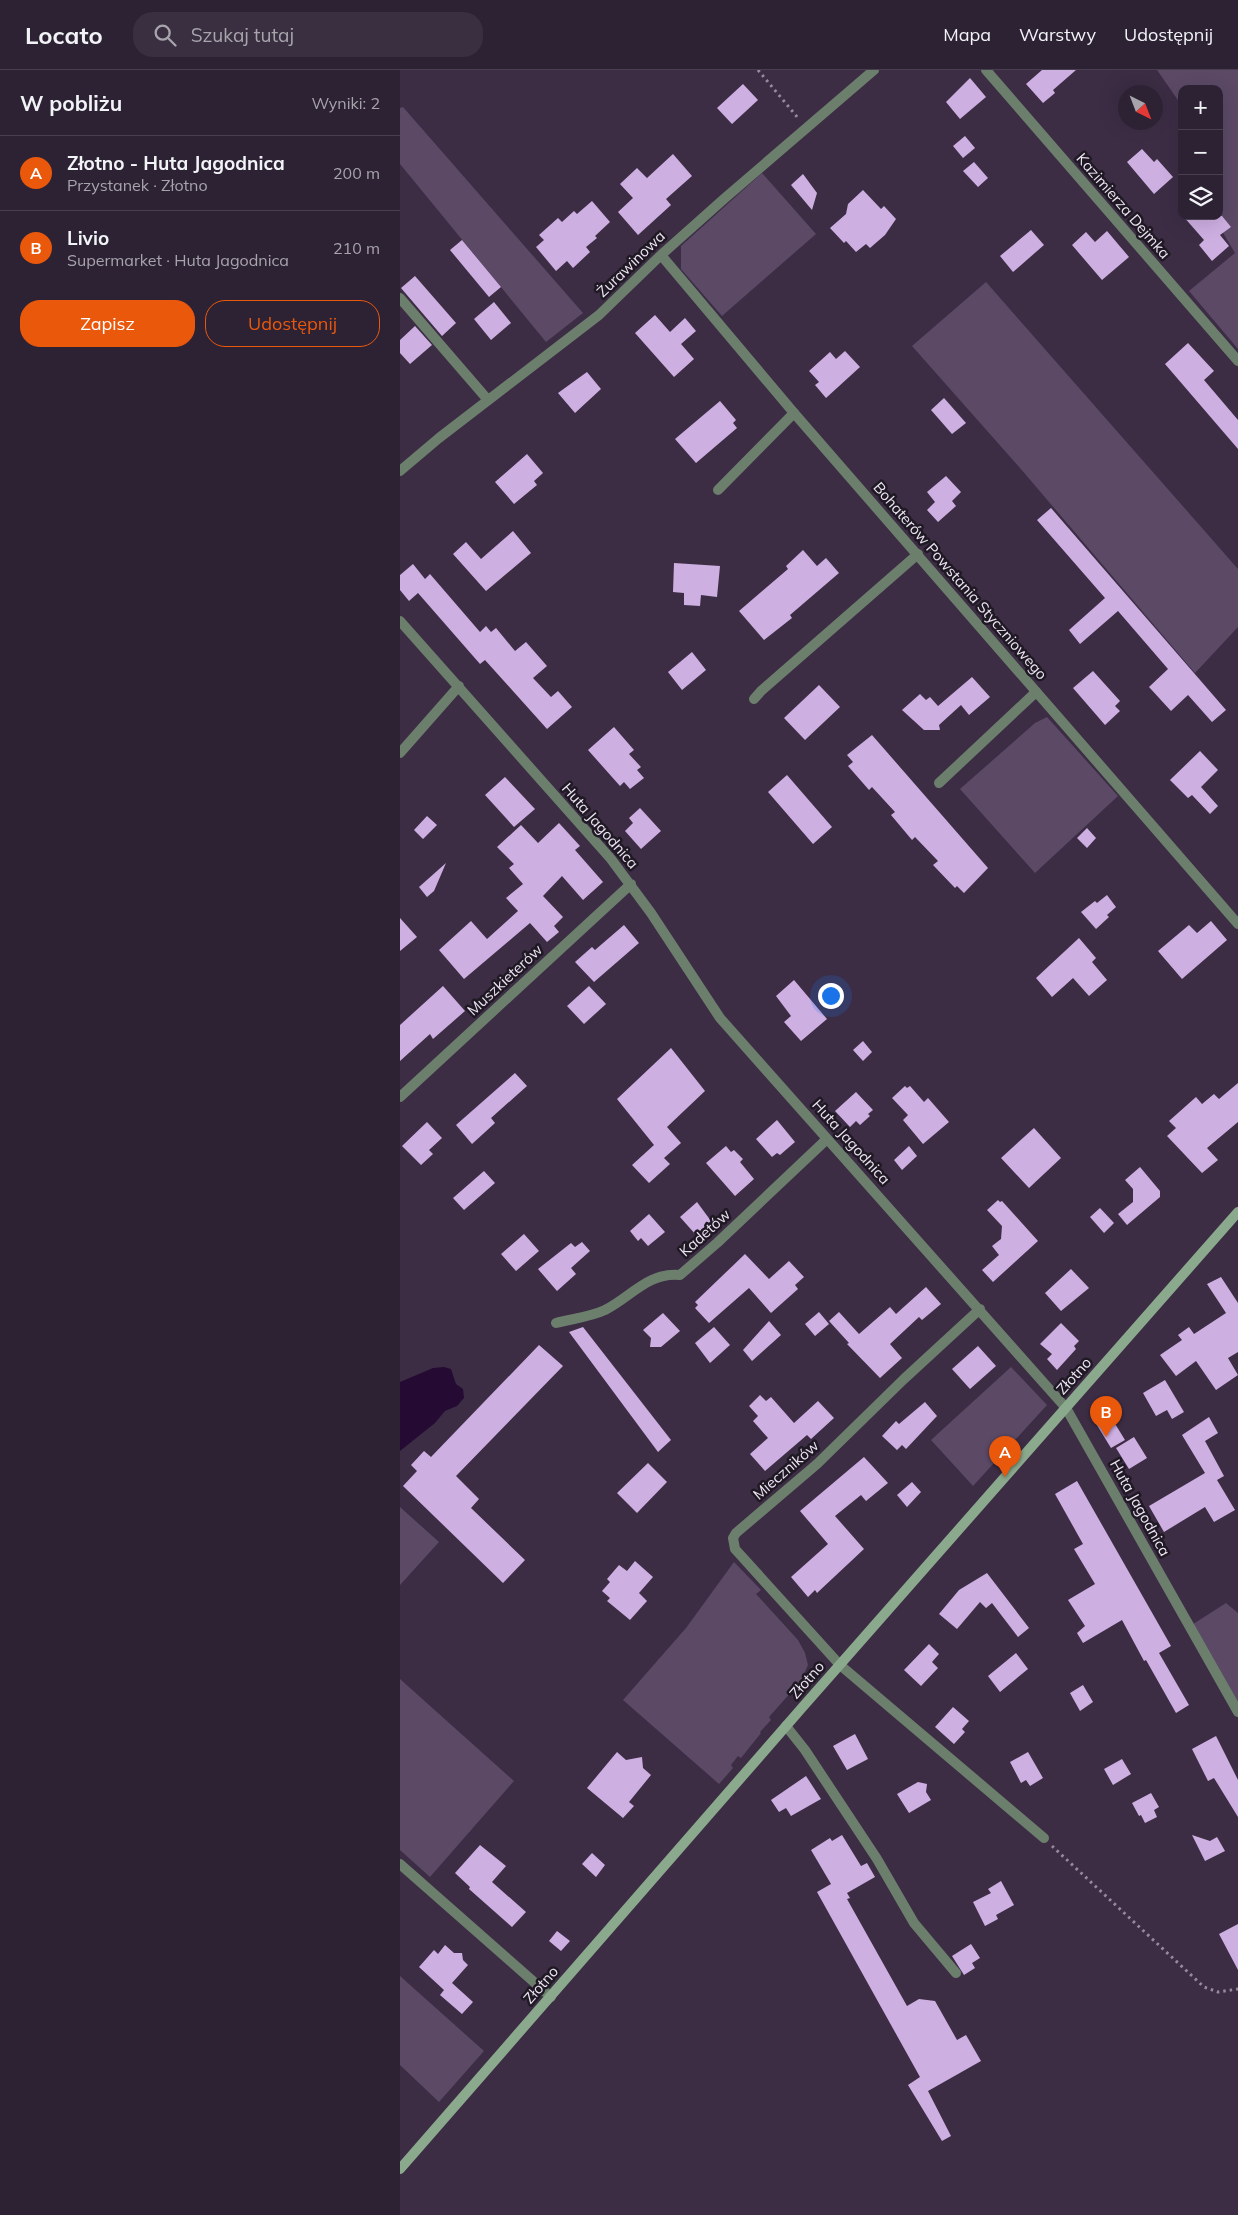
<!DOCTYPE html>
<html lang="pl">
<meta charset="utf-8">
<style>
:root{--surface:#2d2234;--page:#392f40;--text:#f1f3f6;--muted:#a7a4ac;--line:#483f4f;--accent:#ea580c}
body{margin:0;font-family:Mulish,sans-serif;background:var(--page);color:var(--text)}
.controls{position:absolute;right:15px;top:15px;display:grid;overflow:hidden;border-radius:10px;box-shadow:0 5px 20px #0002}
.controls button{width:45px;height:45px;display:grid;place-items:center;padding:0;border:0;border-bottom:1px solid var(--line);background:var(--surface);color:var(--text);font:25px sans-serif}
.compass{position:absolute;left:718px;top:15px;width:45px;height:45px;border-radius:50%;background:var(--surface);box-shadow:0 5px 20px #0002;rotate:138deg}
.you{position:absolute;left:430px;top:925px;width:18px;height:18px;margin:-12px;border:4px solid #fff;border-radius:50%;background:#1a73e8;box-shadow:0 0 0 8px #1a73e833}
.badge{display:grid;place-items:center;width:32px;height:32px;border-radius:50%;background:var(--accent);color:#fff;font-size:16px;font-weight:700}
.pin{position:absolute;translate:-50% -41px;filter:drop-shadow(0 1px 2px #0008)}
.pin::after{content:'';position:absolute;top:26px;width:18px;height:15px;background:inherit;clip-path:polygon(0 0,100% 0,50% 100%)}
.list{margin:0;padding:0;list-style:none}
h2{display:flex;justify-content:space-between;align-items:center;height:65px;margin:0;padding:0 20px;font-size:21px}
h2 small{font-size:16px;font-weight:400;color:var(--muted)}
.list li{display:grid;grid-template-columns:32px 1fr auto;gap:15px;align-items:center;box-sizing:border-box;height:75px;padding:0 20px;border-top:1px solid var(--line)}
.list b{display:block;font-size:19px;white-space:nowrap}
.list p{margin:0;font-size:16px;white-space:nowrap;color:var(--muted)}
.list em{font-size:16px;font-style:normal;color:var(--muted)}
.actions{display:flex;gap:10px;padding:15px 20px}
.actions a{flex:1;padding:11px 0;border:1px solid var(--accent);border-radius:20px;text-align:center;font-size:18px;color:var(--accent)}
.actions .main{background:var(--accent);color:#fff}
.icon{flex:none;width:28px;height:28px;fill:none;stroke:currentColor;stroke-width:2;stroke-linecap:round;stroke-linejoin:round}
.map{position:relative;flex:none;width:838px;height:2145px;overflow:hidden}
header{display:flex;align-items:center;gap:30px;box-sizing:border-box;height:70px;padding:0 25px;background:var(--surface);border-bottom:1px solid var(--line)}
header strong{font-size:24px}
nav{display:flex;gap:28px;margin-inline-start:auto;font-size:18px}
.search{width:350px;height:45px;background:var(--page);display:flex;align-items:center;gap:12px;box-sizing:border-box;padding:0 18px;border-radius:20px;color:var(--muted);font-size:19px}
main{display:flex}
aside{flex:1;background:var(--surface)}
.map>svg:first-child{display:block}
.green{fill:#5b4966}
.water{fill:#250b33}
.building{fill:#ceafe2}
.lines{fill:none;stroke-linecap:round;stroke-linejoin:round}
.path{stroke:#978a9e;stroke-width:3;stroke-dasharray:2.5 4;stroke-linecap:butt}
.lane{stroke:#6c7f6d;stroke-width:10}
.street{stroke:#6c7f6d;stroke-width:10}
.secondary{stroke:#8ba98c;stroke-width:10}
.labels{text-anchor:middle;stroke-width:5;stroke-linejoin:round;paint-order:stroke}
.street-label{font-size:15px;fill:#eee4f4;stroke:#1f1924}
</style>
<header>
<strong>Locato</strong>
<div class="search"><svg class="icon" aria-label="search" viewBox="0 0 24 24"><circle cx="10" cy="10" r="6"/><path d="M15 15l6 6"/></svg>Szukaj tutaj</div>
<nav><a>Mapa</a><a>Warstwy</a><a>Udostępnij</a></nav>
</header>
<main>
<aside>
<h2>W pobliżu<small>Wyniki: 2</small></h2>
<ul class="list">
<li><span class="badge">A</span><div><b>Złotno - Huta Jagodnica</b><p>Przystanek · Złotno</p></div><em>200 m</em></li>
<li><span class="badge">B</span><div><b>Livio</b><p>Supermarket · Huta Jagodnica</p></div><em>210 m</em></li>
</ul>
<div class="actions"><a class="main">Zapisz</a><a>Udostępnij</a></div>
</aside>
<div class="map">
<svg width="838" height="2145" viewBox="0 0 838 2145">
<rect width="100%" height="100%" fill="#3c2d45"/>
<path class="green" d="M757,0H838V279L789,221L835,183L813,146H819V19H782V36Z
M3,37L183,243L146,272L0,94V38Z
M362,103L416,164L322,246L281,199V176Z
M586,212L838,499V557L795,603L620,398L512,276Z
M647,647L718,726L635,803L560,719L635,653Z
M611,1297L647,1335L573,1416L531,1370Z
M0,1437L39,1472L0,1515Z
M334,1492L361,1520L356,1524L398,1570L405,1583L408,1595L401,1611L369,1647L371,1650L360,1662L361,1663L341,1688L338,1686L331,1695L333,1698L319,1714L223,1630L286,1558Z
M826,1533L838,1543V1642L790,1556Z
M0,1609L114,1711L30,1807L0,1780Z
M0,1906L84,1981L39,2032L0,1995Z"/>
<path class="water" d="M44,1297L51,1299L56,1314L63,1319L64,1328L57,1336L45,1341L35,1353L0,1381V1312L33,1298Z"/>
<path class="building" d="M642,0H676L653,20L655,23L643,33L626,14Z
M570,8L586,27L560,49L546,32Z
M343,14L358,30L332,54L317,38Z
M565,66L575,78L563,88L553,76Z
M742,79L754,92L757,89L773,107L754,124L727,92Z
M273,84L292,106L266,129L271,135L238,165L218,142L233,128L220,114L237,98L247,108Z
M574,92L588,108L578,117L563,101Z
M403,104L417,123L412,140L391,115Z
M463,120L481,139L484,136L496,149L485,165L470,178L466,174L456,182L446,171L444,173L430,158L446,144L448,134Z
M192,131L210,152L195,166L197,168L186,177L190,182L173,198L167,191L156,201L136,177L144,170L139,165L158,148L162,152L174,141L177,144Z
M783,146H822L831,157L820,165L829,176L812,191L799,175L804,170Z
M631,160L644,175L613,202L600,186Z
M707,161L729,187L702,210L672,175L686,162L695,172Z
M62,170L101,217L89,227L50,180Z
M15,206L56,253L42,266L1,218Z
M94,232L111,253L91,270L74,249Z
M255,245L270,262L285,248L296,261L281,274L294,289L274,307L235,263Z
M15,256L32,275L10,294L0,283V270Z
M788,273L814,301L804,310L838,350V379L765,294Z
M445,281L460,297L426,328L415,315L419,312L409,301L430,282L436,289Z
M187,302L201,319L175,343L158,323Z
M544,328L566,353L552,364L531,340Z
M320,331L336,350L333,353L337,358L296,393L275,369Z
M127,384L143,403L134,411L137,415L114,434L95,412Z
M546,406L561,422L552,431L556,436L538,452L527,440L535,432L527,422Z
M651,438L826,640L812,652L788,625L771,641L749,617L768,599L718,541L680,574L669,560L705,528L637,450Z
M113,461L131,483L86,521L53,484L66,472L81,489Z
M403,480L417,496L426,488L439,503L390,545L392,548L364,570L339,541L388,499L386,496Z
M274,493L320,496L317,527L301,525L300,536L284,535V523L273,522Z
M13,494L25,509L30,504L80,562L86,556L91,562L96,558L115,581L126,572L147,596L133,608L151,627L158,621L172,637L147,659L85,590L80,594L18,523L9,531L0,520V505Z
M292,582L306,600L282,620L268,602Z
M693,601L720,631L715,636L720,641L705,655L673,618Z
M572,607L590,627L569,645L561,635L539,655L540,660H524L502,640L520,624L526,630L530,627L538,636Z
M419,615L440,637L405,670L384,648Z
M214,657L234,680L229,684L241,697L237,700L244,708L230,719L224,712L220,716L188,680Z
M472,665L588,798L564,823L557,816L555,818L533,795L538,791L515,767L512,770L491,745L495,742L472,717L469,720L448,696L453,692L447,685Z
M800,681L818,700L801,717L818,736L810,744L792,725L788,728L770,710Z
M387,705L432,757L413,774L368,722Z
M105,707L135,739L114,757L85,725Z
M240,738L261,761L241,779L225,761L233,753L229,748Z
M27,746L37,755L23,769L14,760Z
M159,753L180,776L175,780L203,812L183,830L162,806L143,826L163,847L154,856L159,862L147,872L130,853L64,909L39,880L71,851L87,869L118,841L106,828L123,814L109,798L114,794L97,777L121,755L138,773Z
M687,758L696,768L687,778L677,768Z
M46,793L34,821L27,827L19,817Z
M707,825L716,837L707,845L709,847L696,859L681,842L695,831L697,833Z
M0,848L17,867L0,881Z
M811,851L827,870L782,909L758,881L789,855L797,863Z
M224,855L239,873L194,912L175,892L192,877L195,880Z
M679,868L696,888L692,892L707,910L689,926L673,908L652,927L636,908Z
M394,910L427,949L401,971L384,952L391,946L376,926Z
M43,916L65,941L33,969L30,964L0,991V955Z
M189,916L206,934L184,954L167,936Z
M463,971L472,982L463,991L453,980Z
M271,978L305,1021L267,1057L281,1073L264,1088L270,1094L249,1113L232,1095L254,1075L217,1029Z
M115,1003L127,1016L91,1048L95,1053L72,1074L56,1055Z
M838,1013V1052L807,1078L818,1090L802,1103L767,1066L776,1058L769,1051L796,1027L802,1034L814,1024L819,1029Z
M505,1016L507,1018L510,1016L524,1032L528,1028L549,1052L523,1074L503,1050L508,1045L492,1028Z
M456,1022L473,1040L468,1044L470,1046L460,1055L456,1051L450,1057L435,1041Z
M377,1050L395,1072L380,1085L377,1083L372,1087L356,1069Z
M27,1052L42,1068L29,1080L33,1084L21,1095L2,1076Z
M634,1058L661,1088L629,1118L601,1088Z
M326,1076L331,1082L334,1080L343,1089L340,1092L354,1109L335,1126L306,1093Z
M509,1076L517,1086L502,1100L494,1090Z
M740,1097L760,1121V1127L727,1155L718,1144L733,1132V1119L725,1110Z
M84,1101L95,1113L64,1140L53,1128Z
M598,1130L600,1132L602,1131L638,1171L593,1212L582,1200L599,1185L592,1176L601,1169L602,1156L587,1140Z
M297,1132L311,1151L296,1165L280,1147Z
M700,1138L714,1153L704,1163L690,1147Z
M249,1144L265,1162L248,1176L241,1168L238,1171L230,1161Z
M124,1164L139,1181L116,1201L101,1184Z
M182,1172L190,1181L171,1198L176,1204L157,1221L138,1199L171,1173L175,1177Z
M345,1184L369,1209L389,1191L404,1207L395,1215L398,1219L371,1243L349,1218L309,1253L295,1238L298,1235L295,1232Z
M671,1199L689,1218L661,1241L645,1223Z
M821,1207L838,1233V1282L828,1288L838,1305L816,1320L796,1291L776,1306L760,1285L782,1270L778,1265L789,1257L794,1264L826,1243L807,1214Z
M526,1217L541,1234L522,1250L519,1247L490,1274L502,1288L480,1308L447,1274L449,1273L429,1251L439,1242L459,1264L490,1237L496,1244Z
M419,1242L429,1254L415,1266L405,1254Z
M263,1243L280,1261L261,1277H250L251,1268L243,1260Z
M369,1251L381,1265L352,1291L343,1280Z
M661,1253L679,1271L674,1276L676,1279L657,1300L647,1289L652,1284L640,1274Z
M183,1257L271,1370L258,1382L169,1262Z
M314,1257L330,1275L310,1293L295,1273Z
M139,1275L163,1296L56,1406L79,1429L71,1438L125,1490L103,1513L3,1416L17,1401L11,1395L24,1381L31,1387Z
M578,1276L596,1296L570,1319L552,1299Z
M765,1310L784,1342L772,1349L767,1340L756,1346L743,1323Z
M360,1325L366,1331L371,1327L394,1353L418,1331L434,1348L411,1369L407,1365L365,1401L350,1384L368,1368L353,1351L358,1346L349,1336Z
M525,1332L537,1346L506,1379L502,1375L497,1380L482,1366L496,1351L499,1354Z
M709,1344L725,1370L711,1378L695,1352Z
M809,1347L818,1363L805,1371L824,1406L817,1410L835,1440L814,1452L805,1437L764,1462L749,1436L805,1403L782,1365Z
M734,1367L747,1388L729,1399L716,1378Z
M464,1387L488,1413L466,1431L461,1425L435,1446L464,1479L417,1523L415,1520L408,1527L391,1507L428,1474L400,1441Z
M248,1393L267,1412L237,1443L217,1423Z
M677,1411L771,1576L759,1583L789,1635L776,1643L746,1590L744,1591L722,1550L683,1573L677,1563L685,1556L668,1530L695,1514L674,1479L683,1474L655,1424Z
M512,1412L521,1422L507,1437L497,1425Z
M235,1491L253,1507L239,1523L247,1531L230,1550L207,1531L210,1528L202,1521L210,1512L207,1509L219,1495L227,1501Z
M587,1503L629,1558L618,1567L592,1533L586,1538L580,1532L557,1559L539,1544L559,1520Z
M529,1574L539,1584L532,1592L538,1598L521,1616L504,1600Z
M616,1583L628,1599L600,1622L588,1606Z
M683,1615L693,1632L680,1641L670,1623Z
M553,1637L569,1651L562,1659L565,1662L554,1674L535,1657Z
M455,1664L468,1689L447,1700L433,1676Z
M816,1666L838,1710V1747L814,1708L808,1711L792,1679Z
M217,1682L226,1690L242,1687L243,1698L251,1705L229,1732L234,1736L223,1748L187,1718Z
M628,1682L643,1708L630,1716L626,1710L621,1713L610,1692Z
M722,1689L731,1704L713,1715L704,1699Z
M406,1706L421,1729L391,1746L386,1738L379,1742L371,1730Z
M518,1712L527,1714L526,1722L531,1730L509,1743L497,1724Z
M751,1723L759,1737L754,1740L757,1747L745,1753L741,1745L739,1746L732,1733Z
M442,1765L461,1796L467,1793L475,1807L447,1823L450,1828L447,1829L507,1936L519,1929L535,1931L557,1970L566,1965L581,1991L528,2021L551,2066L542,2071L508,2015L520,2007L417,1822L431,1814L411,1780L430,1768L432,1771Z
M792,1765L810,1771L817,1767L825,1781L805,1791Z
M80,1775L106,1796L92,1812L126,1842L112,1857L69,1819L70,1817L55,1803Z
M192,1783L205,1795L196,1807L182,1794Z
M601,1811L614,1835L596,1845L598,1849L585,1856L573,1832L591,1823L588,1819Z
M838,1854V1900L819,1864Z
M157,1861L170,1871L161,1881L149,1871Z
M571,1874L580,1888L572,1893L575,1898L564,1905L552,1886Z
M45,1875L54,1883H62L63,1890L68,1895L52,1913L73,1932L62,1944L40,1925L44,1920L19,1897L34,1880L38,1884Z"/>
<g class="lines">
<path class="path" d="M358,0L398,48
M652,1776L804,1917L818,1922L838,1919"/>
<path class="lane" d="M0,228L88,330
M318,420L394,343
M354,629L361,621L518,484
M539,713L636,622
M440,1595L644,1768
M386,1656L405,1680L477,1789L514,1853L556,1903"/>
<path class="street" d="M586,0L838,291
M261,185L394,343L838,854
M0,401L39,368L199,245L261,185L325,128L474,0
M0,551L211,789L251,843L320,948L666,1338L838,1642
M0,683L59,616
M0,1027L231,814
M156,1253C171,1249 190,1247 205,1240C231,1227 248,1202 280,1205L317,1173L427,1069
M440,1595L335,1479L333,1468L336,1463L417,1394L504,1309L580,1239
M0,1794L151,1927"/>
<path class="secondary" d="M0,2099L400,1640L838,1142"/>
</g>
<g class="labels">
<g class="street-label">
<text transform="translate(723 136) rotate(49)" y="5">Kazimierza Dejmka</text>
<text transform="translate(231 194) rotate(-44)" y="5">Żurawinowa</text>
<text transform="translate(560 511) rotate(49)" y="5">Bohaterów Powstania Styczniowego</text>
<text transform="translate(200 756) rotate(49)" y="5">Huta Jagodnica</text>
<text transform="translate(105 910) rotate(-43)" y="5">Muszkieterów</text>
<text transform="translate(451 1072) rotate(48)" y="5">Huta Jagodnica</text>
<text transform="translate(305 1163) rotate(-42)" y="5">Kadetów</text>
<text transform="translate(674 1306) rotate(-48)" y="5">Złotno</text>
<text transform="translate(386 1400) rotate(-41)" y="5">Mieczników</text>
<text transform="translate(740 1438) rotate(61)" y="5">Huta Jagodnica</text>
<text transform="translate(407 1610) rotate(-49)" y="5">Złotno</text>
<text transform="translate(141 1915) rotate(-49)" y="5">Złotno</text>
</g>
</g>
</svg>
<div class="controls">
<button>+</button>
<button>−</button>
<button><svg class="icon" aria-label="layers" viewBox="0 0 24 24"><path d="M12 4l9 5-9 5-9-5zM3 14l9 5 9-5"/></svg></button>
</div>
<svg class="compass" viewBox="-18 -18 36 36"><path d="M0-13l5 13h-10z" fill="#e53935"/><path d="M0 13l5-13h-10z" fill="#a7a4ac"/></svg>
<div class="you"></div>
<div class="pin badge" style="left:605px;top:1407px">A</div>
<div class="pin badge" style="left:706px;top:1367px">B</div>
</div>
</main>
